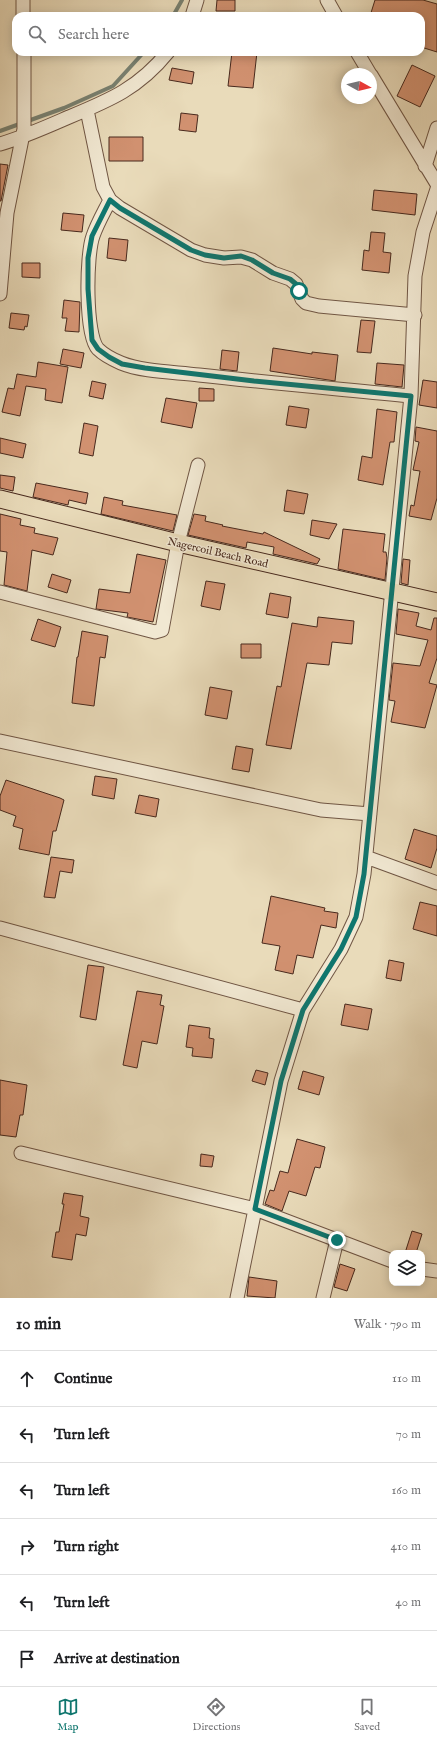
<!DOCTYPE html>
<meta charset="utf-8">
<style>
:root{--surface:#fff;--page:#f2f2f2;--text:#202124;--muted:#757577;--line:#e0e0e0;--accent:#0f766e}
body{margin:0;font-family:"IM FELL English",serif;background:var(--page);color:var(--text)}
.controls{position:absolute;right:12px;bottom:12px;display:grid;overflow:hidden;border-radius:8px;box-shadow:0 2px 10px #0003}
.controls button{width:36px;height:36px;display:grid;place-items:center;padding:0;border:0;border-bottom:1px solid var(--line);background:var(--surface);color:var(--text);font:20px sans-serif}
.compass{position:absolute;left:341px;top:68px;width:36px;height:36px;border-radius:50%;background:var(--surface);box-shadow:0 2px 10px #0003;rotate:98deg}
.stop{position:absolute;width:12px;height:12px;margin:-9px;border:3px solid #0f766e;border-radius:50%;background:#fff}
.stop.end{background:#0f766e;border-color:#fff;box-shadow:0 1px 4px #0008}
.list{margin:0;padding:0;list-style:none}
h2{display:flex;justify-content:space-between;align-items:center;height:52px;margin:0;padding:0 16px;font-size:17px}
h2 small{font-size:13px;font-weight:400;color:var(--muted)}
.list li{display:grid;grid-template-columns:26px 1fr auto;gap:12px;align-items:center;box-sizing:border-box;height:56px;padding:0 16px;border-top:1px solid var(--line)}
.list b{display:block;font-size:15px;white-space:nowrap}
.list em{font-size:13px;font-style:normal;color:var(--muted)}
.icon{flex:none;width:22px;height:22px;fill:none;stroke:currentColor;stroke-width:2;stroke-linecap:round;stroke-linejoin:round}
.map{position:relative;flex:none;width:437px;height:1298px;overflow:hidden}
.search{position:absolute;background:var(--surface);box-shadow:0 2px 10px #0003;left:12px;right:12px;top:12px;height:44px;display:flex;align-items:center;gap:10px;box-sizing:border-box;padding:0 14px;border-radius:12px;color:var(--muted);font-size:15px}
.sheet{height:388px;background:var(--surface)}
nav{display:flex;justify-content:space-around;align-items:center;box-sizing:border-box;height:56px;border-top:1px solid var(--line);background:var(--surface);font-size:11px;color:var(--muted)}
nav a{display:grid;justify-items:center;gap:2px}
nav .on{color:var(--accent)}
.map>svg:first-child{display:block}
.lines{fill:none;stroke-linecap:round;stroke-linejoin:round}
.stream{stroke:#798171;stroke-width:4}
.building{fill:#d19170;stroke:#48291d}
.minor-casing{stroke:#705644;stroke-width:15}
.major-casing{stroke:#48291d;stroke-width:19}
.minor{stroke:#f1e8d2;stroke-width:13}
.major{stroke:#e9dbba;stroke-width:17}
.route{stroke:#0f766e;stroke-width:5}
.labels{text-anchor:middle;stroke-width:3;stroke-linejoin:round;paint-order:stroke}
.street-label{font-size:11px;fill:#48291d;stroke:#f1e8d2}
</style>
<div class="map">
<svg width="437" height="1298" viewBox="0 0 437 1298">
<rect width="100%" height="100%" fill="#e9dbba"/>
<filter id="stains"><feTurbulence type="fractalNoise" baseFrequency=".005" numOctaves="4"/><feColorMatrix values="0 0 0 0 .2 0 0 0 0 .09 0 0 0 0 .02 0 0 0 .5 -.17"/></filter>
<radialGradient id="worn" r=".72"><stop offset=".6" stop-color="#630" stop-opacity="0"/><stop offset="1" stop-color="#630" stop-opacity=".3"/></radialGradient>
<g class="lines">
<path class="stream" d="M173,16L182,0
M0,131L64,108L113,86L144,52"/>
</g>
<path class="building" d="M217,0H235V11H216Z
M375,0H423L437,4V52L421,47V16H370Z
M232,52H257L253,88L228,86Z
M412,65L435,76L420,107L397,96Z
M172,68L194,72L192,84L169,80Z
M181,113L198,115L196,132L179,130Z
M109,137H143V161H109Z
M0,164L8,165L1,201H0Z
M374,190L417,194L415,215L372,210Z
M63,213L84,215L82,232L61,230Z
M371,232L385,233L383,252L391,253L389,273L362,270L364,250L369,251Z
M109,238L128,240L126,261L107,258Z
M22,263H40V278L22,277Z
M64,300L80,302L79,332L65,331L67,318H62Z
M11,313L29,315L27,327L25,326L24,330L9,328Z
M361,320L375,321L371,353L357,352Z
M273,348L312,354V352L338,355L335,381L270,371Z
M63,349L84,353L81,368L60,364Z
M222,350L239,352L237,371L220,369Z
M38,362L68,367L62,403L45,400L46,389L26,386L20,416L2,412L8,388L14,389L17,374L36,377Z
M377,363L404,365L402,387L375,384Z
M423,380L437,382V408L419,405Z
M92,381L106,384L103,399L89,396Z
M199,388L214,389V401H199Z
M166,398L197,403L192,428L161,422Z
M289,406L309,409L306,428L286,425Z
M377,409L397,412L394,442H390L383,485L358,480L362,456L372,458Z
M84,423L98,426L93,456L79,453Z
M416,427L437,431V498L431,520L409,516L411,505L414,506L420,471L413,470L419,442L415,441Z
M0,438L26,444L23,458L0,453Z
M0,475L15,477L13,491L0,488Z
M36,483L88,493L86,504L69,500L68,505L33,497Z
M287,490L308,494L304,514L284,511Z
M104,497L123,501L122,505L177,515L173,531L101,514Z
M0,514L21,519L20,525L35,528L34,533L58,538L53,555L32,550L27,591L4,585L7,552L0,551Z
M194,514L206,516L205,521L223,525L222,526L263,534L264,532L320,559L317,564L273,554L274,547L247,542L246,548L188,535Z
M312,520L337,524L329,539L310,535Z
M343,529L385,534L383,552H386L387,558L385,580L338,569Z
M137,554L166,560L153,622L127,617L128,613L96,609L99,589L130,593Z
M403,559L410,560L408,585L401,583Z
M52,574L71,580L67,593L48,587Z
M206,581L225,584L220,610L201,606Z
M270,593L291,597L288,618L266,614Z
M398,609L419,613L416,626L431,630L434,618H437V658L429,683L437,685L425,728L391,722L395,701L389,700L393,663L420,666L428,640L396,634Z
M318,617L354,621L352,644L332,642L329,665L307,663L291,749L266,745L277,686L281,687L292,623L317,627Z
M38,619L61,627L55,647L31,640Z
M82,631L108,636L105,658L100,657L94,706L72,703L77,657H78Z
M241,644H261V658H241Z
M210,687L232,691L227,719L205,715Z
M236,746L253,749L249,772L232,769Z
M95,776L117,779L114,799L92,795Z
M6,780L60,798L64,800L56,831H53L49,855L19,849L23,829L13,826L16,816L0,810V796Z
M139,795L159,799L156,817L135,813Z
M414,829L437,836V848L431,868L405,859Z
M51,857L74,860L72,873L60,871L55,898L44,897Z
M271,896L325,908L324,911L338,913L336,928L321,925L313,958L297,955L293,974L275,970L280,946L262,943Z
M420,902L437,906V936L413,929Z
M389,960L404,963L401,981L386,978Z
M88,965L104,967L96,1020L80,1017Z
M137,991L162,995L160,1005L164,1006L157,1044L142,1041L137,1068L123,1065Z
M345,1004L372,1009L368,1030L341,1025Z
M189,1025L210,1028L209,1038L214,1039L212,1058L192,1056L193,1048L186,1047Z
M256,1070L268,1073L265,1085L252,1081Z
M303,1071L324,1077L319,1095L298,1089Z
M0,1080L27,1085L23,1115H20L16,1137L0,1135Z
M297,1139L325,1147L320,1168L315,1167L306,1196L289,1191L282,1211L265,1204L270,1190L274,1191L280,1171L288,1173Z
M201,1154L214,1156L212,1167L200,1166Z
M64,1193L83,1196L80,1216L89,1218L86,1236L76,1234L72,1260L52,1257L56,1232H59L64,1204H62Z
M412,1231L422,1234L416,1253H405Z
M340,1264L355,1269L347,1291L334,1287Z
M249,1277L277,1281L275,1298L247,1296Z"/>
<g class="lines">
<g class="minor-casing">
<path id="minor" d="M23,0V16
M327,0L336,16
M192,16L197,0
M357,52L370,74
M371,75L437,184
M87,110L103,187L110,200L120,208L191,250L205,255L224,258L241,257L252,260L273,273L290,279L296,284L302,299L306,303L319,306L415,315
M0,144C24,137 46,127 69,117C110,100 139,88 168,52
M425,166L437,128
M110,200C104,212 97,224 93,236C86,255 85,335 98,349C104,355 114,360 121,363C143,372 176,372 199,375C270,383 340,389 411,396
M0,294L7,213L24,129V52
M0,592L155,632L162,630L178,543L198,465
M0,741L321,810L370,814
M366,857L437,883
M0,928L303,1010
M21,1153L255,1209L392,1261
M422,1269L437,1271
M237,1298L281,1081L303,1010L341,949L356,917L364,874L411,396L415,276L423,232L437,189
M323,1298L337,1240"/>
</g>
<g class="major-casing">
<path id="major" d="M0,499L178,543L437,602"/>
</g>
<use href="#minor" class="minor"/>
<use href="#major" class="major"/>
</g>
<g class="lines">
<path class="route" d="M299,291L296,284L290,279L273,273L252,260L241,256L224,258L205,255L191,250L120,208L110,200L92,236L88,258V289L92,340L98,349L109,357L122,364L145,368L254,381L411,396L364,874L356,917L341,949L303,1010L281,1081L255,1209L337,1240"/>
</g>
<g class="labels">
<g class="street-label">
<text transform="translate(218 552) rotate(13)" y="4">Nagercoil Beach Road</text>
</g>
</g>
<rect width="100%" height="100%" filter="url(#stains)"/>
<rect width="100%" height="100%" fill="url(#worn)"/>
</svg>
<div class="controls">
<button><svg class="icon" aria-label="layers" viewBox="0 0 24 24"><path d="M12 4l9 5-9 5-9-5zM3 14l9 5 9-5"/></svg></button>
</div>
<svg class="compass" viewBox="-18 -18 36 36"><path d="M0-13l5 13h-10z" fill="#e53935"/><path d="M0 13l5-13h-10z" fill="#757577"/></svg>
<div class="stop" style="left:299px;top:291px"></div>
<div class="stop end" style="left:337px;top:1240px"></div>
<div class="search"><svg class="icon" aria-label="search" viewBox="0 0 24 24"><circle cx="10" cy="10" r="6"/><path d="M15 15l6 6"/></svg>Search here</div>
</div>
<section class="sheet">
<h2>10 min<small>Walk · 790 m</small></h2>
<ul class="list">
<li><svg class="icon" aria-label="ahead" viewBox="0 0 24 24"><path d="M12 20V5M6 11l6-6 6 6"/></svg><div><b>Continue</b></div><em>110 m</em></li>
<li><svg class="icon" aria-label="left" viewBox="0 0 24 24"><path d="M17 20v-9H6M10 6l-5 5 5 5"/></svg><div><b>Turn left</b></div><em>70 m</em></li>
<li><svg class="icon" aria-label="left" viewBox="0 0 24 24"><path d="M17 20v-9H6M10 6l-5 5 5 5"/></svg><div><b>Turn left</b></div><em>160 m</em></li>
<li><svg class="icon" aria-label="right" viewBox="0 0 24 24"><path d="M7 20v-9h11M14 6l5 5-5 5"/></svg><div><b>Turn right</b></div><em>410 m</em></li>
<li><svg class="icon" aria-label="left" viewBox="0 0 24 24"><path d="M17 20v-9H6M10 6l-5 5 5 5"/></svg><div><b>Turn left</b></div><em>40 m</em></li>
<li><svg class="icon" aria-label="arrive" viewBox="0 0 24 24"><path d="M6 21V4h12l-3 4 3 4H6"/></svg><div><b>Arrive at destination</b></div></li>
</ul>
</section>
<nav>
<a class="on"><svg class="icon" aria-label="map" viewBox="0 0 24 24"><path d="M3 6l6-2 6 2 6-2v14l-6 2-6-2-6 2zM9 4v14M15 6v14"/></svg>Map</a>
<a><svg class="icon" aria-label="directions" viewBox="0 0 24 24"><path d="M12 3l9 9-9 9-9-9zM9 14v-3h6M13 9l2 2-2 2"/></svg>Directions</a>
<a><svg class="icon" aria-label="saved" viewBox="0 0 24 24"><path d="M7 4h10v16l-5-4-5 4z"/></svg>Saved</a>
</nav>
